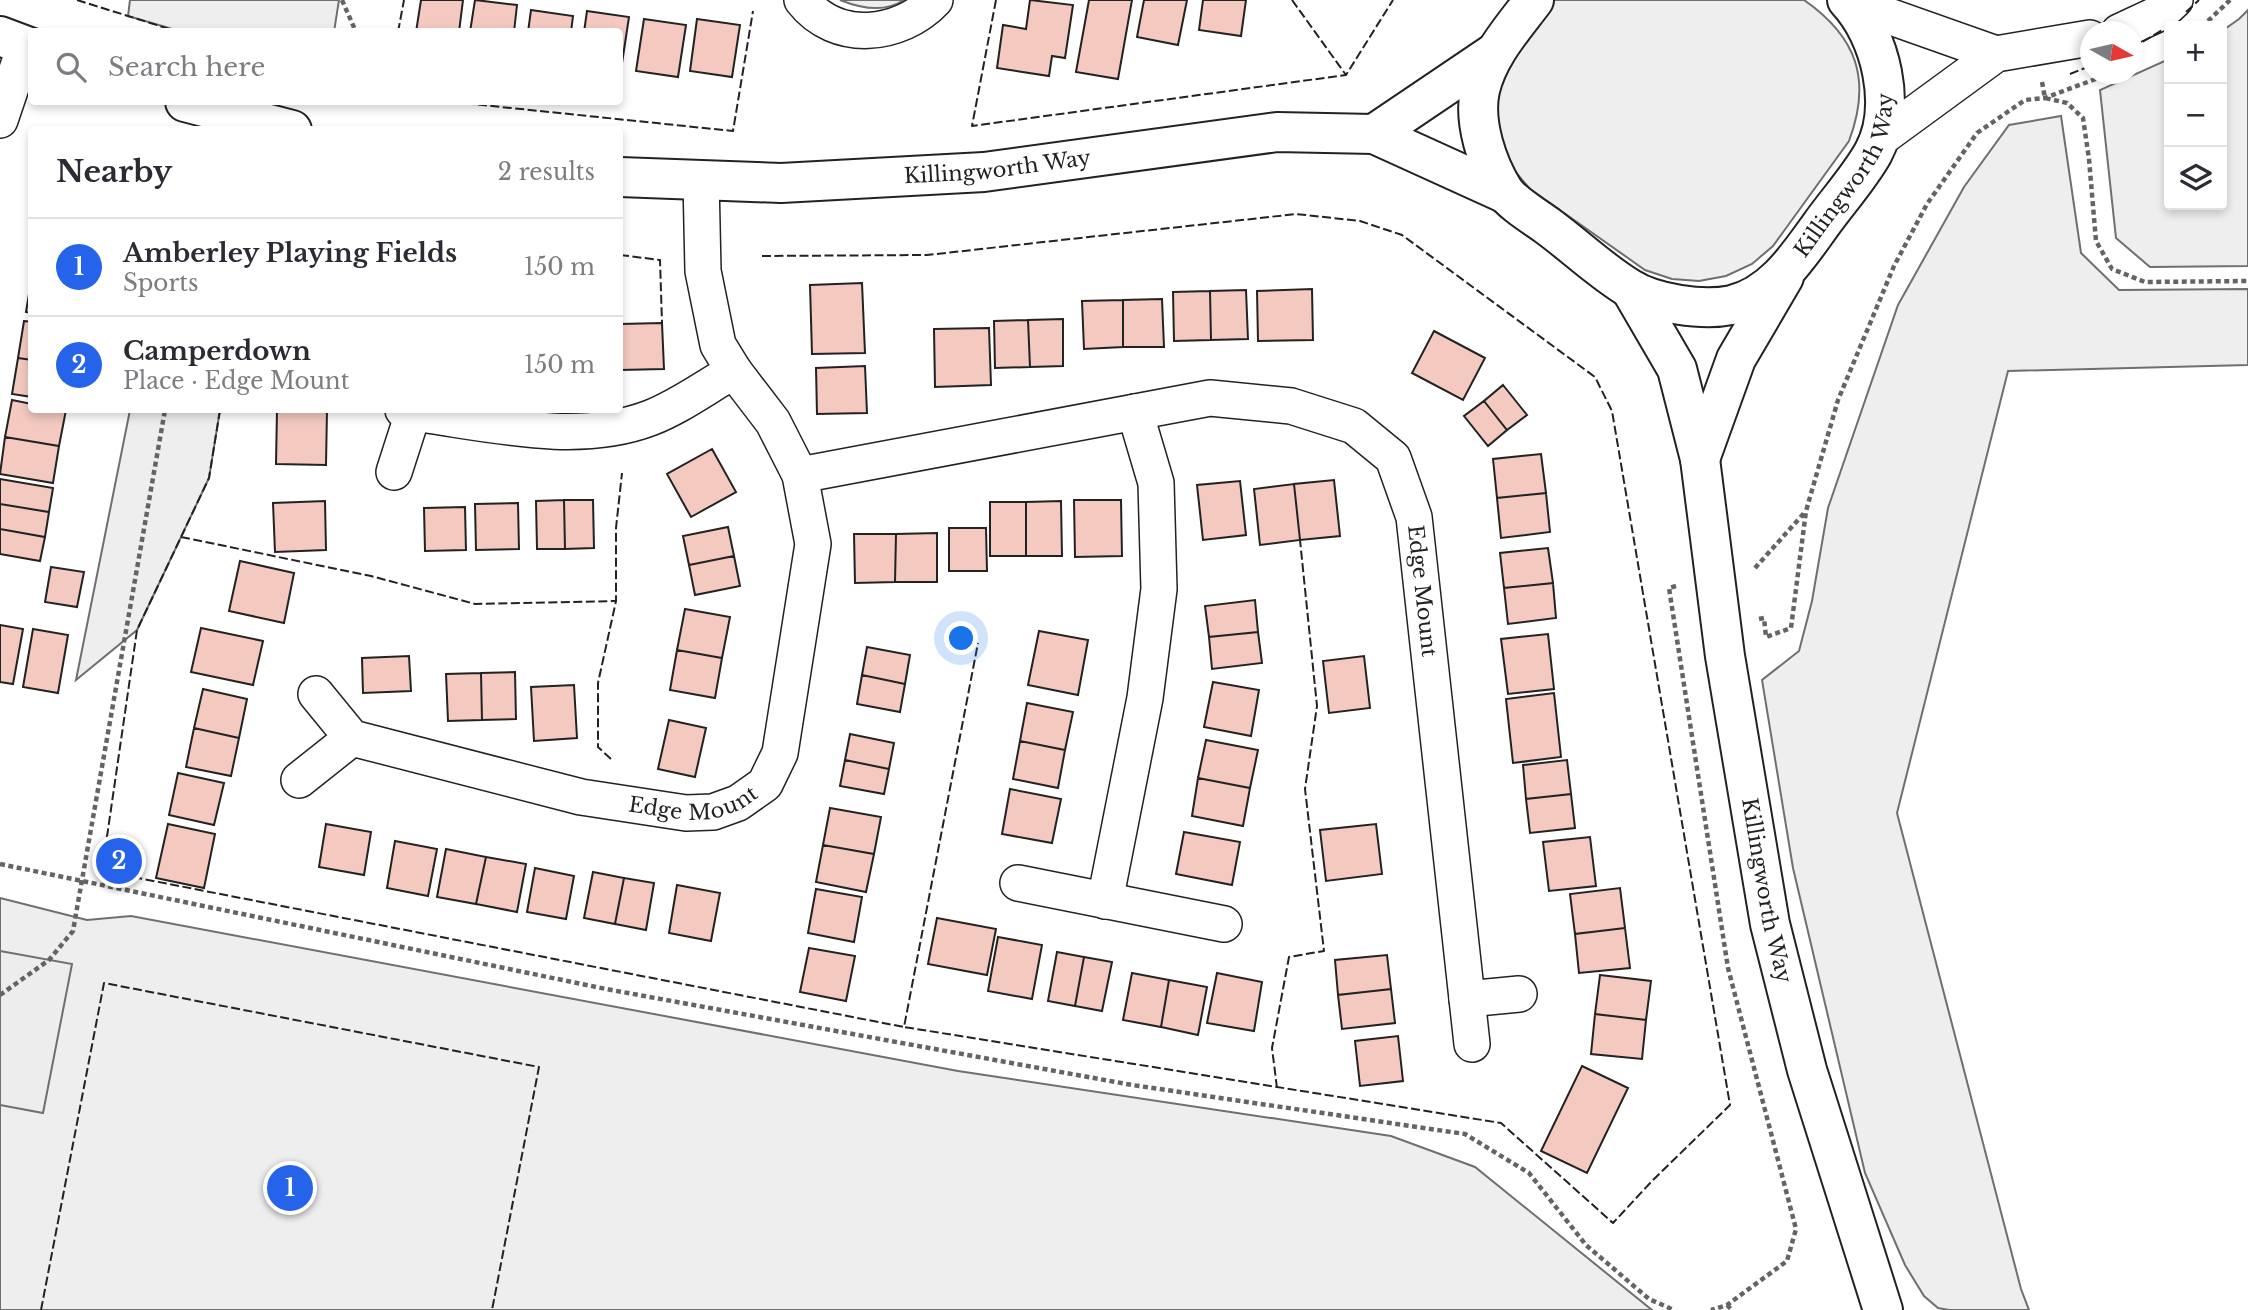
<!DOCTYPE html>
<meta charset="utf-8">
<style>
:root{--surface:#fff;--page:#f2f2f3;--text:#2b2b33;--muted:#7c7c81;--line:#e1e1e2;--accent:#2563eb}
body{margin:0;font-family:"Libre Baskerville",serif;background:var(--page);color:var(--text)}
.controls{position:absolute;right:21px;top:21px;display:grid;overflow:hidden;border-radius:7px;box-shadow:0 4px 10px #0003}
.controls button{width:63px;height:63px;display:grid;place-items:center;padding:0;border:0;border-bottom:2px solid var(--line);background:var(--surface);color:var(--text);font:35px sans-serif}
.compass{position:absolute;left:2080px;top:21px;width:63px;height:63px;border-radius:50%;background:var(--surface);box-shadow:0 4px 10px #0003;rotate:98deg}
.you{position:absolute;left:962px;top:639px;width:24px;height:24px;margin:-18px;border:5px solid #fff;border-radius:50%;background:#1a73e8;box-shadow:0 0 0 10px #1a73e833}
.badge{display:grid;place-items:center;width:46px;height:46px;border-radius:50%;background:var(--accent);color:#fff;font-size:23px;font-weight:700}
.pin{position:absolute;translate:-50% -50%;border:4px solid #fff;box-shadow:0 2px 7px #0006}
.list{margin:0;padding:0;list-style:none}
h2{display:flex;justify-content:space-between;align-items:center;height:91px;margin:0;padding:0 28px;font-size:30px}
h2 small{font-size:23px;font-weight:400;color:var(--muted)}
.list li{display:grid;grid-template-columns:46px 1fr auto;gap:21px;align-items:center;box-sizing:border-box;height:98px;padding:0 28px;border-top:2px solid var(--line)}
.list b{display:block;font-size:26px;white-space:nowrap}
.list p{margin:0;font-size:23px;white-space:nowrap;color:var(--muted)}
.list em{font-size:23px;font-style:normal;color:var(--muted)}
.icon{flex:none;width:38px;height:38px;fill:none;stroke:currentColor;stroke-width:2;stroke-linecap:round;stroke-linejoin:round}
.map{position:relative;flex:none;width:2248px;height:1310px;overflow:hidden}
.search{position:absolute;background:var(--surface);box-shadow:0 4px 10px #0003;left:28px;top:28px;width:595px;height:77px;display:flex;align-items:center;gap:18px;box-sizing:border-box;padding:0 24px;border-radius:7px;color:var(--muted);font-size:26px}
.panel{position:absolute;background:var(--surface);box-shadow:0 4px 10px #0003;left:28px;top:126px;width:595px;height:287px;border-radius:7px}
.map>svg:first-child{display:block}
.green{fill:#eee;stroke:#6f6f6f;stroke-width:2}
.parking{fill:#ededed;stroke:#6f6f6f;stroke-width:2}
.building{fill:#f3c9c0;stroke:#222;stroke-width:2}
.lines{fill:none;stroke-linecap:round;stroke-linejoin:round}
.street-casing{stroke:#222;stroke-width:38}
.secondary-casing{stroke:#222;stroke-width:42}
.primary-casing{stroke:#222;stroke-width:42}
.path{stroke:#646464;stroke-width:4.5;stroke-dasharray:5 3.5;stroke-linecap:butt}
.street{stroke:#fff;stroke-width:35}
.secondary{stroke:#fff;stroke-width:38}
.primary{stroke:#fff;stroke-width:38}
.fence{stroke:#222;stroke-width:2;stroke-dasharray:9 3.5;stroke-linecap:butt}
.labels{text-anchor:middle;stroke-width:5;stroke-linejoin:round;paint-order:stroke}
.street-label{font-size:21px;fill:#222;stroke:#fff}
</style>
<div class="map">
<svg width="2248" height="1310" viewBox="0 0 2248 1310">
<rect width="100%" height="100%" fill="#fff"/>
<path class="green" d="M130,0H339L334,32L179,31L128,16Z
M840,0H904C885,13 860,8 840,0Z
M1552,0H1804C1857,37 1872,80 1849,141L1773,246L1752,264L1726,276L1699,281L1672,279L1645,270L1530,189L1512,168L1500,143L1495,115L1497,88L1507,62Z
M2248,10V266L2150,267L2116,238L2100,90L2169,59V205H2222V31L2239,19Z
M2061,116L2081,253L2119,290L2248,289V365L2008,371L1897,813L2021,1289L2029,1310H1949L1938,1308L1924,1296L1905,1265L1865,1173L1793,868L1762,680L1799,651L1812,601L1828,508L1898,305L1964,187L2009,125Z
M130,410H220L209,478L137,630L76,680Z
M0,898L87,920L131,916L958,1071L1391,1136L1475,1167L1652,1310H0Z"/>
<path class="parking" d="M0,951L72,964L43,1113L0,1105Z"/>
<path class="building" d="M421,0H463L459,32H416Z
M475,0L517,5L514,32H470Z
M1030,0L1073,5L1065,58L1052,56L1049,76L997,68L1003,25L1026,29Z
M1089,0H1132L1118,79L1076,72Z
M1144,0H1187L1178,45L1137,37Z
M1203,0H1246L1241,36L1199,30Z
M531,10L573,16L571,32H528Z
M587,11L629,17L621,70L620,69V32H584Z
M644,19L686,25L678,77L636,71Z
M697,19L740,25L732,77L690,71Z
M862,283L865,353L812,354L810,285Z
M30,288H32V313L26,312Z
M1312,289L1313,340L1258,341L1257,291Z
M1246,290L1248,339L1211,340L1210,291Z
M1210,291L1211,340L1174,341L1173,292Z
M1162,299L1164,347H1123V300Z
M1123,300V347L1084,349L1082,301Z
M1063,319V366L1030,367L1028,320Z
M1028,320L1030,367L995,368L994,321Z
M24,321L32,322V360L18,358Z
M662,323L664,369L620,370V324Z
M989,328L991,385L935,387L934,329Z
M1434,331L1485,358L1463,400L1412,373Z
M18,358L32,360V397L12,394Z
M865,366L867,413L817,414L816,368Z
M1503,385L1527,415L1507,430L1484,401Z
M12,400L32,404V410H66L59,446L5,437Z
M1484,401L1507,430L1488,446L1464,416Z
M277,410H327L326,465L276,464Z
M5,437L59,446L53,483L0,474Z
M712,449L736,492L691,517L667,474Z
M1541,454L1546,493L1497,498L1493,459Z
M0,479L53,488L49,512L0,504Z
M1334,480L1340,536L1300,540L1294,484Z
M1240,481L1246,535L1203,540L1197,485Z
M1294,484L1300,540L1260,545L1254,489Z
M1546,493L1550,532L1501,538L1497,498Z
M564,500L565,549H537L536,501Z
M564,500H593L594,548L565,549Z
M1074,500H1121L1122,556L1075,557Z
M325,501L326,550L275,552L273,503Z
M1061,501L1062,556H1026V502Z
M990,502H1026V556H990Z
M518,503L519,549L476,550L475,504Z
M0,504L49,512L45,537L0,529Z
M465,507L466,550L425,551L424,508Z
M728,527L734,556L689,565L683,536Z
M949,528H986L987,571H949Z
M0,529L45,537L40,561L0,554Z
M937,533V582H895L896,534Z
M854,534H896L895,582L855,583Z
M1548,548L1553,583L1504,588L1500,553Z
M734,556L740,586L695,595L689,565Z
M240,561L294,573L284,623L229,611Z
M51,567L84,572L77,607L45,602Z
M1553,583L1556,618L1508,624L1504,588Z
M1255,600L1258,632L1209,637L1205,606Z
M685,609L730,617L722,658L677,650Z
M0,625L23,629L13,684L0,682Z
M201,628L263,641L253,685L191,672Z
M33,629L68,635L58,693L23,687Z
M1039,631L1088,640L1078,695L1028,685Z
M1258,632L1262,663L1212,669L1209,637Z
M1548,634L1554,689L1508,694L1501,639Z
M867,647L910,655L905,684L862,675Z
M677,650L722,658L715,698L670,690Z
M409,656L411,691L363,693L362,658Z
M1364,656L1370,708L1329,713L1323,661Z
M515,672L516,719L482,720L481,673Z
M481,673L482,720L448,721L446,674Z
M862,675L905,684L900,712L857,704Z
M1213,682L1259,690L1251,736L1204,727Z
M574,685L577,738L534,741L531,687Z
M203,689L247,699L239,738L194,728Z
M1554,693L1561,757L1513,763L1506,699Z
M1027,703L1073,712L1065,750L1020,741Z
M669,720L706,728L695,777L658,769Z
M194,728L239,738L231,776L186,767Z
M850,734L894,743L889,769L845,760Z
M1206,740L1258,750L1250,788L1198,778Z
M1020,741L1065,750L1058,788L1013,779Z
M845,760L889,769L884,794L840,786Z
M1567,760L1571,794L1526,799L1523,765Z
M178,773L224,783L214,825L169,815Z
M1198,778L1250,788L1243,826L1192,816Z
M1010,789L1061,799L1052,843L1002,834Z
M1571,794L1575,828L1530,833L1526,799Z
M830,808L881,817L874,854L823,845Z
M168,824L215,834L204,888L156,878Z
M326,824L371,832L364,875L319,867Z
M1376,824L1382,874L1326,881L1320,830Z
M1184,832L1240,842L1232,885L1176,874Z
M1590,837L1596,886L1549,891L1543,842Z
M395,841L437,849L428,896L387,888Z
M823,845L874,854L866,892L816,882Z
M446,849L486,857L476,904L437,897Z
M486,857L526,864L517,912L476,904Z
M535,868L574,876L566,919L527,912Z
M593,872L624,878L615,924L584,918Z
M624,878L654,883L646,930L615,924Z
M677,885L720,893L711,941L669,933Z
M1620,888L1625,928L1575,934L1570,894Z
M816,889L862,897L854,942L808,933Z
M937,918L996,929L987,975L928,964Z
M1625,928L1630,968L1579,973L1575,934Z
M998,937L1042,945L1032,999L988,991Z
M809,948L855,956L846,1001L800,992Z
M1057,952L1084,957L1075,1006L1048,1001Z
M1387,955L1391,989L1338,995L1335,960Z
M1084,957L1112,962L1102,1011L1075,1006Z
M1132,973L1169,980L1161,1027L1123,1020Z
M1217,973L1262,982L1254,1031L1207,1023Z
M1600,975L1651,981L1646,1020L1595,1014Z
M1169,980L1207,987L1198,1035L1161,1027Z
M1391,989L1395,1023L1342,1029L1338,995Z
M1595,1014L1646,1020L1642,1059L1591,1054Z
M1398,1036L1403,1081L1360,1086L1355,1041Z
M1582,1066L1628,1088L1587,1173L1541,1151Z"/>
<g class="lines">
<g class="street-casing">
<g id="street">
<path d="M802,0C836,44 900,37 935,0"/>
<path d="M1849,2L1996,54"/>
<path d="M2119,32L2162,12L2175,0"/>
<path d="M0,120L25,46"/>
<path d="M1877,141L1996,54L2090,38"/>
<path d="M403,410L413,413C488,423 577,446 650,418C679,407 707,386 734,371"/>
<path d="M394,472L413,413"/>
<path id="s1" d="M800,475L1210,398L1291,406L1354,426L1393,458L1414,517L1472,1044"/>
<path id="s2" d="M316,694L352,738L581,797L686,813L713,812L738,803L765,784L780,753L813,544L800,475L773,422L734,371L718,345L703,271L701,180"/>
<path d="M299,780L352,738"/>
<path d="M1018,883L1224,924"/>
<path d="M1105,901L1145,698L1159,589L1156,483L1135,412"/>
<path d="M1467,999L1519,994"/>
</g>
</g>
<g class="secondary-casing">
<g id="secondary">
<path d="M0,36L32,48"/>
<path d="M185,102L292,130"/>
<path d="M1374,134L1494,53"/>
<path id="s3" d="M620,177L781,183L984,172L1277,132L1374,134L1506,194"/>
</g>
</g>
<g class="primary-casing">
<g id="primary">
<path id="s4" d="M1534,0C1513,28 1488,55 1480,90C1473,122 1487,164 1504,191C1512,203 1537,218 1549,227C1576,247 1601,271 1629,288C1654,304 1703,311 1732,305C1773,295 1797,258 1820,226C1837,202 1859,178 1873,153C1898,107 1881,36 1847,0"/>
<path id="s5" d="M1631,290L1677,369L1700,459L1725,656L1770,924L1807,1070L1883,1310"/>
<path d="M1700,459L1736,359L1784,277"/>
</g>
</g>
<path class="path" d="M342,0L356,32
M2208,21L2230,0
M2042,82L2045,98L2067,103L2083,118L2089,159L2096,241L2112,269L2145,282L2248,281
M1755,568L1806,511
M1676,586L1669,588L1728,968L1796,1229L1787,1261L1727,1305L1711,1310
M1759,619L1764,618L1766,637L1791,628L1806,511L1838,400L1894,266L1927,204L1977,133L2025,100L2045,98L2109,74
M0,864L606,989L1132,1085L1465,1134L1529,1173L1586,1245L1649,1299L1674,1310
M0,995L49,960L73,931L165,410
M1727,1305L1732,1310"/>
<use href="#street" class="street"/>
<use href="#secondary" class="secondary"/>
<use href="#primary" class="primary"/>
<path class="fence" d="M77,0L179,32
M996,0L972,126L1346,75L1393,0
M1292,0L1346,75
M2186,12L2199,0
M398,32L404,0
M2132,48L2164,29
M2070,74L2090,66
M453,102L733,131L753,11
M620,255L660,260L662,323
M762,256L927,255L1296,214L1360,221L1402,235L1595,377L1612,411L1730,1105L1652,1181L1613,1223L1501,1123L904,1027L978,643
M220,410L209,478L137,630L102,871L904,1027
M181,537L371,576L475,604L616,601
M611,759L598,747V683L616,601V528L622,473
M1277,1088L1272,1048L1289,957L1324,951L1305,789L1317,706L1300,540
M41,1310L104,983L539,1067L492,1310"/>
</g>
<g class="labels">
<g class="street-label">
<text dy="7" stroke="none"><textPath href="#s3" startOffset="378">Killingworth Way</textPath></text>
<text dy="7" stroke="none"><textPath href="#s4" startOffset="656">Killingworth Way</textPath></text>
<text dy="7" stroke="none"><textPath href="#s1" startOffset="752">Edge Mount</textPath></text>
<text dy="7" stroke="none"><textPath href="#s2" startOffset="408">Edge Mount</textPath></text>
<text dy="7" stroke="none"><textPath href="#s5" startOffset="621">Killingworth Way</textPath></text>
</g>
</g>
</svg>
<div class="controls">
<button>+</button>
<button>−</button>
<button><svg class="icon" aria-label="layers" viewBox="0 0 24 24"><path d="M12 4l9 5-9 5-9-5zM3 14l9 5 9-5"/></svg></button>
</div>
<svg class="compass" viewBox="-18 -18 36 36"><path d="M0-13l5 13h-10z" fill="#e53935"/><path d="M0 13l5-13h-10z" fill="#7c7c81"/></svg>
<div class="you"></div>
<div class="pin badge" style="left:290px;top:1188px">1</div>
<div class="pin badge" style="left:119px;top:861px">2</div>
<div class="search"><svg class="icon" aria-label="search" viewBox="0 0 24 24"><circle cx="10" cy="10" r="6"/><path d="M15 15l6 6"/></svg>Search here</div>
<section class="panel">
<h2>Nearby<small>2 results</small></h2>
<ul class="list">
<li><span class="badge">1</span><div><b>Amberley Playing Fields</b><p>Sports</p></div><em>150 m</em></li>
<li><span class="badge">2</span><div><b>Camperdown</b><p>Place · Edge Mount</p></div><em>150 m</em></li>
</ul>
</section>
</div>
